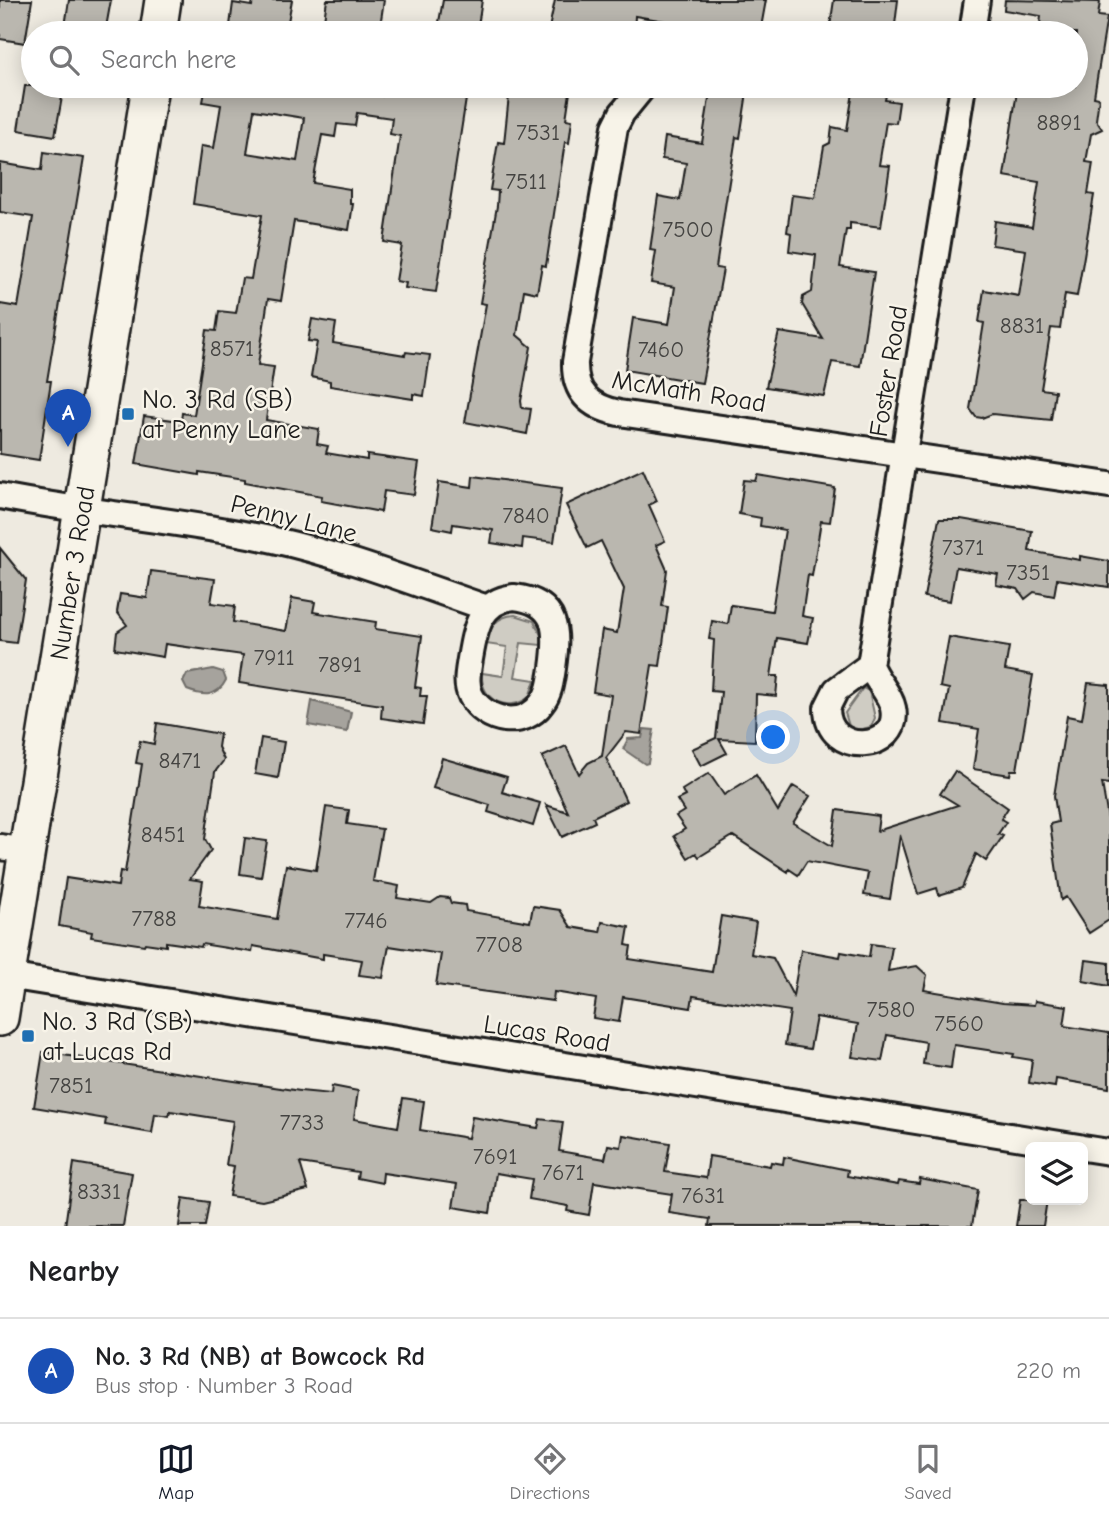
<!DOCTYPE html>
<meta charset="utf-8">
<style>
:root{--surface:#fff;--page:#f6f6f6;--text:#202124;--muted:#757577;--line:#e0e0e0;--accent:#111827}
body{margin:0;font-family:"Comic Neue",sans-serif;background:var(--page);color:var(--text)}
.controls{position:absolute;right:21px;bottom:21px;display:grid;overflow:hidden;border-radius:10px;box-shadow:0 4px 18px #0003}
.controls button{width:63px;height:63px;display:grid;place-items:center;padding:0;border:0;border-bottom:2px solid var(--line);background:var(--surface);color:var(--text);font:35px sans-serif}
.you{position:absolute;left:774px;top:738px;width:24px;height:24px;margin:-18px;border:5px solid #fff;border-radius:50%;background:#1a73e8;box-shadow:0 0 0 10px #1a73e833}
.badge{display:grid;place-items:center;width:46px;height:46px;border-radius:50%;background:var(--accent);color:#fff;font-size:23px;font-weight:700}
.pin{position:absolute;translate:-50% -58px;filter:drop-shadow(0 2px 4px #0008)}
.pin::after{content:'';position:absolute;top:37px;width:24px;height:21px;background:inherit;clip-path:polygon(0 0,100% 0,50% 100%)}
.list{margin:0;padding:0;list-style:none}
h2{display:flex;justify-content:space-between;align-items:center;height:91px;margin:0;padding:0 28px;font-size:30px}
h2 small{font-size:23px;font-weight:400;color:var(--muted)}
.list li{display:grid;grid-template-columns:46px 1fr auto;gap:21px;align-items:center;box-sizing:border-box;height:105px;padding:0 28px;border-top:2px solid var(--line)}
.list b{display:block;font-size:26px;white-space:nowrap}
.list p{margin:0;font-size:23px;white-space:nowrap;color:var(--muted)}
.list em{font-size:23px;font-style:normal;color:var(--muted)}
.icon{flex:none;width:38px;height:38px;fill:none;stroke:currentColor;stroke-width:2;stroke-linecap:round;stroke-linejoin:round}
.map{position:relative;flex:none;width:1109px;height:1226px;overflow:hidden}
.search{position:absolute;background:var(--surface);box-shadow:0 4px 18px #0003;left:21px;right:21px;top:21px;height:77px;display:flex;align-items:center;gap:18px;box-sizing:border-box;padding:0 24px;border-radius:38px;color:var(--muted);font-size:26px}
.sheet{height:196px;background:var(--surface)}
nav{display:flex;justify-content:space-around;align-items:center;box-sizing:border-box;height:98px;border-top:2px solid var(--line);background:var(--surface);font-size:19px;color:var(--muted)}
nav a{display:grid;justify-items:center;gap:4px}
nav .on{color:var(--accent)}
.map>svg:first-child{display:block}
.green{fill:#cfccc3;stroke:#767470;stroke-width:2}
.water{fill:#a6a39d;stroke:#6f6d69;stroke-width:2}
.building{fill:#bab7af;stroke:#1c1c1c;stroke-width:2;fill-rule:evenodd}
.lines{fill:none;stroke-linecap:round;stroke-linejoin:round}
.minor-casing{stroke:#1c1c1c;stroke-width:30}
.secondary-casing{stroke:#1c1c1c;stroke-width:40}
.minor{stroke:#f7f3e8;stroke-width:24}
.secondary{stroke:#f7f3e8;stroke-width:35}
.poi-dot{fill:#1f6fb2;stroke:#f7f3e8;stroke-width:2.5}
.labels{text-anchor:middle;stroke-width:5;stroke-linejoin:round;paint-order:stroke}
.number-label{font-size:23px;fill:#444341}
.street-label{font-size:26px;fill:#1c1c1c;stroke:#f7f3e8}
.poi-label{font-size:26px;fill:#1c1c1c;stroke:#f7f3e8;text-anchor:start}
</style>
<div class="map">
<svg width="1109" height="1226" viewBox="0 0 1109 1226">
<rect width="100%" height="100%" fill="#eeeae0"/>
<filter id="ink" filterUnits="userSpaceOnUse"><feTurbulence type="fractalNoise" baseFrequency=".0143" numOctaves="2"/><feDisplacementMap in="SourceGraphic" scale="14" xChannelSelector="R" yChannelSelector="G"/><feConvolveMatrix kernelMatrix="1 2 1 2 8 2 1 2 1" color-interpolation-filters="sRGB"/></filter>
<g filter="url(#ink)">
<path class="green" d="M515,615L534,621L541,635V645L521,643L515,677L535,680L529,697C508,713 480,701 482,673L503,676L507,647L486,644C490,627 496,616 515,615Z
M863,688L869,691L875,718L871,727L857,730L849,726L845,713Z"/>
<path class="water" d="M213,669L223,672L226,680C217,698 203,696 187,690L183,682L187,674Z
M312,701L351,712L347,732L308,725Z
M644,729L654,730L648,763L645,764L623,749L628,739L642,738Z"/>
<path class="building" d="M0,0H32L25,43L0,39Z
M69,0H111L105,33H64Z
M253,0H292L286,33H229L233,3L252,6Z
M327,0H384L379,33H322Z
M443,0H482L477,33H437Z
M555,0H766L760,33H723L724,31L635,16L634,33H548Z
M834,0H898L894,33H829Z
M1005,0L1100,2L1098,16L1107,17L1094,97L1099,98L1096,120L1102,129L1091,134L1086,162L1093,163L1088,194L1094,195L1084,256L1077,296L1065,294L1060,329L1051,328L1041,389L1055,391L1051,420L992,414L982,418L976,417L970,409L984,323L979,322L984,290L1019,296L1026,250L992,245L995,221L1032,227L1039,182L1004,176L1017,91L1022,92L1023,86H1076V33H1039L1041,16L1004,10Z
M25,86H64L55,136L18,130Z
M206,86H259L310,93L311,86H316L382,96L383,86H468L436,292L405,288L406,283L396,281L402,245L384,242L400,136L390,134L392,118L357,113L355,126L337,124L335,137L322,135L313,183L350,189V204H353L349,230L294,221L281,301L268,299L258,365L274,367L266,420L319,429L317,444L328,446L326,453L367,460V455L419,462L414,495L384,491L381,512L321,501L322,496L245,482V479L199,472V475L136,464L144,416L181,421L182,413L194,415L207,330L216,331L219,311L236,313L242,278L251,279L262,215L193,204L201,146L214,148L221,105L203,102ZM254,110L304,118L297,161L247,153Z
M510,86H571L566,119L572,120L569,143L565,142L546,266L542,265L537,293L524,290L517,335L531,347L521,401L522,408L531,409L527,434L465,422L486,304L480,303L497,206L498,191L490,190L498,142L504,143Z
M711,86H747L746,99L740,138L736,137L725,207L716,268L723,269L702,383L625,370L633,318L669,324L675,287L651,283L656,251L650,250L658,196L680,200L686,163L662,159L665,137L702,143Z
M854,86H888L885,100L899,102L896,123L886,122L879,165L890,166L881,227L850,223V230H846L840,267L874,272L860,366L832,362L824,396L766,387L779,332L823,339L802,304L803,297L812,292L816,255L789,251L791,233L787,232L792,195L815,198L824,146L830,143L832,127L847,130Z
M44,152L84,158L47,381H51L39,460L0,454V304L18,307L33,217L0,212V163L42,170Z
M312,319L336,323L333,343L405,355L406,352L430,355L424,396L413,394V399L330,386V381L311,377L317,342L308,341Z
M643,469L657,501L649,505L665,541L656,545L667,570L662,606L668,607L660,666L652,665L641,734L626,732L606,758L626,801L593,817L595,822L562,837L546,805L568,812L542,757L566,746L579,774L588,763L602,756L611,695L593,692L602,630L617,633L624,589L601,541L587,548L566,505Z
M758,475L835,488L830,522L821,521L812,576L808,575L802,616L813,618L808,643L777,638L771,676H778L776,696L756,694L755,741L719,739L727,753L701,766L692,749L716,738L721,692L711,691L714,640L709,639L712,621L728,624L731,605L772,611L785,530L760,526L761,518L739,514L744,480L756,481Z
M473,476L562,488L554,542L523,538L522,548L491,543L493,530L453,524L452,531L432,527L439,482L472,487Z
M939,519H961L1032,531L1029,551L1080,560V556L1109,561V587L1057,579L1054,596L1034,592L1025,599L1018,589L996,585L998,574L956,567L950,601L924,597Z
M0,548L26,580L16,643L0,641Z
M151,571L215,579L211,603L235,606L233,622L286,631L292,598L315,602L313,612L376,622L375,629L422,636L415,687L421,688L420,696H427L423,724L381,718L382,705L239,683L243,655L165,644L163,657L115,649L117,632L127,625L117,612L120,594L147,598Z
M949,637L1009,647L1005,670L1033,675L1017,770H1011L1010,775L973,769L979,729L943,723L949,689L940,687Z
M1088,683L1109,685V784L1102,783L1109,825V920L1089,933L1066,897L1061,900L1050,824L1058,822L1054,796L1067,716L1082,719Z
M157,723L220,734L218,747L224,760L215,772L205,839L211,850L190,879L203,881L199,906L277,919L286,865L316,870L326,807L349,810L347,824L382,829L373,881L399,886L397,898L431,903L440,897L449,898L451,903L465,905L466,911L530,922L533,906L560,910L571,927L600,932L602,922L629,927L626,945L631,946L629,959L712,972L721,916L756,922L751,954L773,958L793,996L801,950L840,957L841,952L869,957L871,944L892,947L888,971L917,966L927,975L924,990L1003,1003L1034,1005L1035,1001L1067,1006L1064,1026L1109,1033V1088L1056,1079L1055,1087L1029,1083L1032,1060L1013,1057L1014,1054L954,1045L951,1068L923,1064L926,1042L887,1035L882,1061L852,1057L858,1024L816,1017L810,1049L785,1045L790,1011L693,996L691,1008L623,997L619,1022L593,1018L596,999L554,992L553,1001L436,985L441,954L389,946L383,978L359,975L362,960L323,954V959L253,946L252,952L202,944L201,947L166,942V946L145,943L144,945L91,937L92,932L59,926L66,878L118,886L120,871L125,872L142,764L136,763L140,741L154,744Z
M261,738L284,742L278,778L255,774Z
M442,758L507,777L502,792L540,803L533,826L488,812L490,805L433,788Z
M955,771L1008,808L1001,819L1006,822L998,834L1003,836L986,861L976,854L962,888L939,895L937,888L918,894L900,835L890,899L864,895L868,873L807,861L798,875L789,869L788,872L733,836L699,857L696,853L688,858L674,836L685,829L676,816L684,811L677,800L685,796L682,790L709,773L724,795L756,775L778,811L793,786L810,796L793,823L832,846L837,810L879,816L877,831L958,805L940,794Z
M245,838L267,841L261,877L240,874Z
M1086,960L1109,963V986L1083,981Z
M43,1052L300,1091L331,1094L332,1086L358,1091L354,1119L398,1127L403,1098L424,1101L420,1130L468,1138L472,1117L538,1128L540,1119L563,1122L559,1151L605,1159L608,1145L621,1147L623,1135L670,1143L665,1172L706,1178L709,1156L770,1166L771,1162L783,1164L784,1157L848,1170L847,1176L898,1185L899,1181L919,1184L920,1179L946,1184L978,1190L972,1226H709L710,1219L669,1213L672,1194L594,1182L589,1215L567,1211L568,1206L529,1199L532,1179L496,1173L490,1213L453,1207L457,1184L383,1173L382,1183L357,1178L358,1172L300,1163L308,1190L262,1201L229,1196L234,1166L226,1165L233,1121L170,1111L169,1116L155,1114L152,1133L105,1125L106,1119L34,1107Z
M74,1163L132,1173L123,1226H65Z
M183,1198L209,1202L205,1226H179Z
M1020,1200H1047L1043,1226H1016Z"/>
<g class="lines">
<g class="minor-casing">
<path id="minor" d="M972,33L977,0
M644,86L622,113L615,127L575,362C574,393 590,407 619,413L1109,485
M0,496C91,514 183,520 274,540C346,556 417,584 487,608
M514,597C559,602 558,632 553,668C551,680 550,693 542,703C524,729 485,722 471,696C465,684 468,672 470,659C475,630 479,601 514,597Z
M870,665L963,86
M870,665C875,680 890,693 893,708C902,751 827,759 827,708L836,690Z
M0,847L28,851
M7,976L1079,1147
M1083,1148L1109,1152"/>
</g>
<g class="secondary-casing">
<path id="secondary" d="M158,33L163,0
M0,1018L150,86"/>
</g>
<use href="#minor" class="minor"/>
<use href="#secondary" class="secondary"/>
</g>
</g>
<g class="poi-dot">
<rect x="121" y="407" width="14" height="14" rx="3.5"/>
<rect x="21" y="1029" width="14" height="14" rx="3.5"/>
</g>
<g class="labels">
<g class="number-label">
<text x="1059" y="130">8891</text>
<text x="538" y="140">7531</text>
<text x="526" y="189">7511</text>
<text x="688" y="237">7500</text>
<text x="1022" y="333">8831</text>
<text x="232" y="356">8571</text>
<text x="661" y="357">7460</text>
<text x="526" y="523">7840</text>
<text x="963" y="555">7371</text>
<text x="1028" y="580">7351</text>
<text x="274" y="665">7911</text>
<text x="340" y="672">7891</text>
<text x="180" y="768">8471</text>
<text x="163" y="842">8451</text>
<text x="154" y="926">7788</text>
<text x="366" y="928">7746</text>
<text x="499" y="952">7708</text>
<text x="891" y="1017">7580</text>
<text x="959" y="1031">7560</text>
<text x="71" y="1093">7851</text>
<text x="302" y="1130">7733</text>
<text x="495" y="1164">7691</text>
<text x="563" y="1180">7671</text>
<text x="99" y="1199">8331</text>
<text x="703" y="1203">7631</text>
</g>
<g class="street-label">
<text transform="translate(888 371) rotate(-81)" y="9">Foster Road</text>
<text transform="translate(689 391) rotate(9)" y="9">McMath Road</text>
<text transform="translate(294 518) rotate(14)" y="9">Penny Lane</text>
<text transform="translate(72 573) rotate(-81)" y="9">Number 3 Road</text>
<text transform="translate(547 1033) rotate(9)" y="9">Lucas Road</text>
</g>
<g class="poi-label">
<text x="142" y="408">No. 3 Rd (SB)<tspan x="142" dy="30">at Penny Lane</tspan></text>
<text x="42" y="1030">No. 3 Rd (SB)<tspan x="42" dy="30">at Lucas Rd</tspan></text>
</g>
</g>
</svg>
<div class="controls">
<button><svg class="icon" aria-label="layers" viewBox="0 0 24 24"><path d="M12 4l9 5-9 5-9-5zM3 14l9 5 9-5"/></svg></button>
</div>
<div class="you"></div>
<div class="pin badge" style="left:68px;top:447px;background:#1a4fb4">A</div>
<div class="search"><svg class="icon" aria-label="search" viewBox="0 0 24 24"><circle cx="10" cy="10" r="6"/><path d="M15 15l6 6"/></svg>Search here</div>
</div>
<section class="sheet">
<h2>Nearby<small></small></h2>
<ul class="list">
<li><span class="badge" style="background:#1a4fb4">A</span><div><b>No. 3 Rd (NB) at Bowcock Rd</b><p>Bus stop · Number 3 Road</p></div><em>220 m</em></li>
</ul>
</section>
<nav>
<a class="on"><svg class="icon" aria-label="map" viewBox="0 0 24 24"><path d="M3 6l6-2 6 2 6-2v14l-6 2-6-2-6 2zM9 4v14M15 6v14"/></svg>Map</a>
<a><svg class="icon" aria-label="directions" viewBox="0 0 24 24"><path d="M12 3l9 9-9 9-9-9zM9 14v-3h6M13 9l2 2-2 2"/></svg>Directions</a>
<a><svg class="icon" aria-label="saved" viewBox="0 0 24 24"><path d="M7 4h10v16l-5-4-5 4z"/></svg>Saved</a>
</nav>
